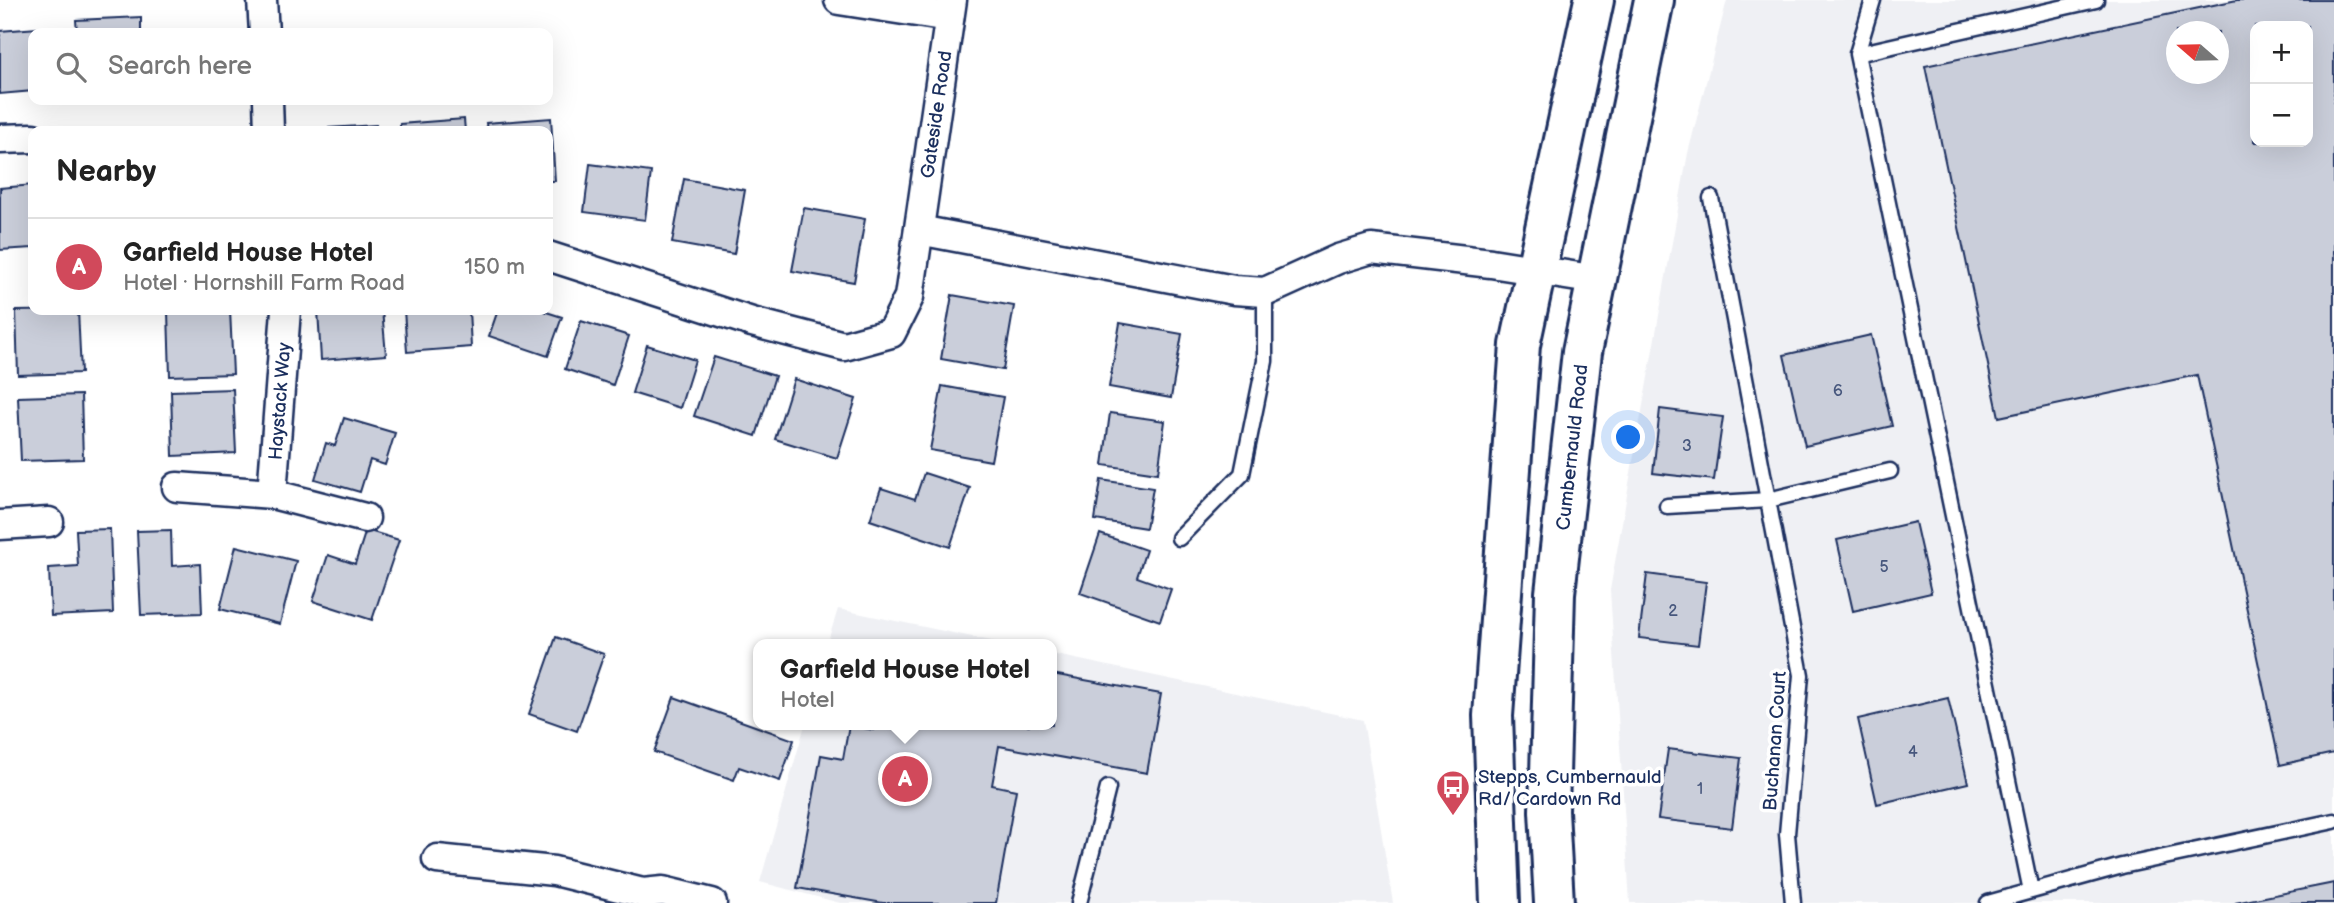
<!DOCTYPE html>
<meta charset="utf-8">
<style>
:root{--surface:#fff;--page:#f2f2f2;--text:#222;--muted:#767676;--line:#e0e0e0;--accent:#d1495b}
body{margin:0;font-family:"Balsamiq Sans",sans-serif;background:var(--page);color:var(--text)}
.controls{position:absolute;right:21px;top:21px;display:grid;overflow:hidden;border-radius:14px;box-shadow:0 7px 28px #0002}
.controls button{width:63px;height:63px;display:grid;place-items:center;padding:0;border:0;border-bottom:2px solid var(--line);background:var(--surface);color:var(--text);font:35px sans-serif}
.compass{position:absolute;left:2166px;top:21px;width:63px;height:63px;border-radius:50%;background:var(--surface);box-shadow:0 7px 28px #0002;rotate:290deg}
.you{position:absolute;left:1629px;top:438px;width:24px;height:24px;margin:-18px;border:5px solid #fff;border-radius:50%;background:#1a73e8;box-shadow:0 0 0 10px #1a73e833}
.badge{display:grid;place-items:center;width:46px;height:46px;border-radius:50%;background:var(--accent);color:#fff;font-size:23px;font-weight:700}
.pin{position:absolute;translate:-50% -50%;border:4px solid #fff;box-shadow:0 2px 7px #0006}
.popup{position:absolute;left:753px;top:639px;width:304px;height:91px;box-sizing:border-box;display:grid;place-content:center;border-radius:14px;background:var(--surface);filter:drop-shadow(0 2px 5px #0005);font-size:23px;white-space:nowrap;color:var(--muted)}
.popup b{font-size:26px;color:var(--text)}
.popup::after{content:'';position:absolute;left:50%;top:100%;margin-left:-14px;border:14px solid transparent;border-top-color:var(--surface)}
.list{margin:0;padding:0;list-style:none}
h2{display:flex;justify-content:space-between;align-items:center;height:91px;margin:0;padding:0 28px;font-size:30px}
h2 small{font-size:23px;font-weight:400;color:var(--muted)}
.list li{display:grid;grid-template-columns:46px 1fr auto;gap:21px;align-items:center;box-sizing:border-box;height:98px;padding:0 28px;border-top:2px solid var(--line)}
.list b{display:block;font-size:26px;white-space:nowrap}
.list p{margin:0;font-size:23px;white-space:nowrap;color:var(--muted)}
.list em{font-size:23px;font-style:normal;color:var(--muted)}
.icon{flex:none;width:38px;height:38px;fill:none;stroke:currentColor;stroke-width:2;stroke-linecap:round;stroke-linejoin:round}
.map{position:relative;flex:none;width:2334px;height:903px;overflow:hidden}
.search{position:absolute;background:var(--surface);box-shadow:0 7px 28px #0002;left:28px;top:28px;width:525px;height:77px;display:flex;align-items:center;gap:18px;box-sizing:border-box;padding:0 24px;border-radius:14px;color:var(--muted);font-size:26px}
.panel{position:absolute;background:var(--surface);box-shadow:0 7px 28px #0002;left:28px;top:126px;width:525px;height:189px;border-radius:14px}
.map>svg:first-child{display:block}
.built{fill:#eff0f4;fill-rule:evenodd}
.building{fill:#caceda;stroke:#1b2f5e;stroke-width:2;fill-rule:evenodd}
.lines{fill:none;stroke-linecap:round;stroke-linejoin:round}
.service-casing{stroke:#1b2f5e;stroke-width:19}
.minor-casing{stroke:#1b2f5e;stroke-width:33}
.primary-casing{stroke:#1b2f5e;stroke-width:44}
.service{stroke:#fff;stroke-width:14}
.minor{stroke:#fff;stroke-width:28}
.primary{stroke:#fff;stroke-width:38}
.labels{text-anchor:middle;stroke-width:7;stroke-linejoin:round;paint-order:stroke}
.number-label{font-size:16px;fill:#47577d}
.street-label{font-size:19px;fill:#1b2f5e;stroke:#fff}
.poi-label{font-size:19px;fill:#1b2f5e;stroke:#fff;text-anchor:start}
</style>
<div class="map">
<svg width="2334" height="903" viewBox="0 0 2334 903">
<rect width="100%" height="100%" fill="#fff"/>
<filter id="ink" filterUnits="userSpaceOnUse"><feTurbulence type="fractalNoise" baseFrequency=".0143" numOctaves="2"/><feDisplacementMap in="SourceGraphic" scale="14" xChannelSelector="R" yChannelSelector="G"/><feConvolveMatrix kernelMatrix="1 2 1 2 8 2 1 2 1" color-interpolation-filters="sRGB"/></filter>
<g filter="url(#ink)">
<path class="built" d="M1727,0H2334V903H1630L1610,590L1688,153ZM2255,26H2308V142H2255ZM2176,32H2218V74H2176Z
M838,609L1006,644H827Z
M1052,654L1363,720L1393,903H840L760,882L805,725H1052Z"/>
<path class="building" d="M2237,0H2334V753L2280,765L2197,375L1999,417L1925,66ZM2255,26H2308V142H2255ZM2176,32H2218V74H2176Z
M141,17V33H77L76,20Z
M50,27V33H33V91L0,94V31Z
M551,118L555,181H548V131H487L486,123Z
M464,119L465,131H400V124Z
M376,125L377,131H312V129Z
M590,164L651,172L645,220L584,212Z
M684,179L745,190L734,254L672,243Z
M33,185V248L0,250V188Z
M804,208L865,219L854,282L792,271Z
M952,295L1014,306L1003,370L941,359Z
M78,310L81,373L18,375L16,311Z
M230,310L233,374L170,376L168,312Z
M318,310H382L386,355L321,360Z
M404,310H469L471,347L407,352Z
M498,310H540L562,317L548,356L489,336Z
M581,321L629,336L613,385L565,369Z
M1120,323L1182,334L1171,398L1109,387Z
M1871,335L1892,426L1805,446L1784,355Z
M647,345L695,360L680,408L632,393Z
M714,357L775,376L756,436L694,416Z
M794,379L856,399L837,458L775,439Z
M942,386L1003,397L991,461L930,450Z
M233,389L236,453L173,456L171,391Z
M81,395L83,459L21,461L18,397Z
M1660,409L1723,417L1714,480L1653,473Z
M1110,413L1165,421L1158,473L1103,465Z
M344,418L395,433L385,465L370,460L360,492L315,479L326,443L335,446Z
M924,473L970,488L950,547L870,520L881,488L915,499Z
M1101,480L1153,488L1146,528L1095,520Z
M1915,522L1931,593L1853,611L1837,540Z
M110,529L113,613L51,616L49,568L78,566L76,530Z
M171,530L172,566L200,564L202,613L141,615L137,531Z
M366,530L399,540L372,620L313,601L328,555L355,564Z
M1100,534L1146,550L1137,577L1171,589L1160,621L1080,593Z
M236,546L296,561L280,624L220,609Z
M1647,574L1706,582L1698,645L1639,638Z
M556,637L604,654L577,731L529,714Z
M1052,674L1161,694L1147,773L999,746L992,785L1016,790L996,903H883L797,888L821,755L843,759L849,725L874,730L875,725H1052Z
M674,697L794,740L780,781L739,767L734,780L654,752Z
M1948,698L1968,783L1877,804L1858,719Z
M1668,749L1741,758L1732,828L1658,819Z
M2334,883V903H2235Z"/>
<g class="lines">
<g class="service-casing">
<path id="service" d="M1857,54L1873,0
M1711,198L1801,675L1787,834L1793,903
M1667,506L1768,500L1890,471
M1179,538L1242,474L1265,361V292
M2031,891L1857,54L2096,0
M1079,903L1108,788
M1988,903L2122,866L2334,821"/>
</g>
<g class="minor-casing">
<g id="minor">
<path d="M262,0L264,33"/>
<path d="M839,0L949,17"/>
<path d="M268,100L269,131"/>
<path d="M0,139L33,138"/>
<path d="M919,230L1234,290L1265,292L1338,259L1371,249L1491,263L1597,280"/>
<path id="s1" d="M548,256L752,322L844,346L891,333L909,297L952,0"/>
<path d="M177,487L272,494L365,518"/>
<path id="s2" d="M272,494L286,310"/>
<path d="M0,525L49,522"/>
<path d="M437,859L554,871L643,893L663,891L712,903"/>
</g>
</g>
<g class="primary-casing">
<g id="primary">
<path d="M1500,903L1493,716L1520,345L1594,0"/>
<path id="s3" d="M1554,903L1549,811L1555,593L1582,352L1654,0"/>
</g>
</g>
<use href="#service" class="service"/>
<use href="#minor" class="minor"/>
<use href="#primary" class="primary"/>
</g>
</g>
<defs>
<g id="bus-pin" transform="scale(1.75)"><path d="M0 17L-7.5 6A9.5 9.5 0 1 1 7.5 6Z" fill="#d1495b" stroke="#fff"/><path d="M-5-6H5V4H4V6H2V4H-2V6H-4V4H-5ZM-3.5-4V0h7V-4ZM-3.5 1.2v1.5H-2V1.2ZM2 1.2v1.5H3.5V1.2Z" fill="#fff"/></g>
</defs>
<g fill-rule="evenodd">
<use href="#bus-pin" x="1453" y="787"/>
</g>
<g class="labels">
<g class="number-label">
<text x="1838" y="396">6</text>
<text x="1687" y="451">3</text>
<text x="1884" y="572">5</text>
<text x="1673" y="616">2</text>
<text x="1913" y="757">4</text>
<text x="1700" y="794">1</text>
</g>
<g class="street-label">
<text dy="7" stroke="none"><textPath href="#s1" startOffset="583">Gateside Road</textPath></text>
<text dy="7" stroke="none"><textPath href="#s2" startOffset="93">Haystack Way</textPath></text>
<text dy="7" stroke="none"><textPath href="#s3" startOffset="457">Cumbernauld Road</textPath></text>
<text transform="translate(1774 741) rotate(-86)" y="7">Buchanan Court</text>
</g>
<g class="poi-label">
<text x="1478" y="783">Stepps, Cumbernauld<tspan x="1478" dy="22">Rd/ Cardown Rd</tspan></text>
</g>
</g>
</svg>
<div class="controls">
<button>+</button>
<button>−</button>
</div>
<svg class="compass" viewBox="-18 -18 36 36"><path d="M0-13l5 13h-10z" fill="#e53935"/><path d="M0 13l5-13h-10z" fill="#767676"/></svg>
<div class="you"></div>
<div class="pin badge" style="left:905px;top:779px">A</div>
<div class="popup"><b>Garfield House Hotel</b>Hotel</div>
<div class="search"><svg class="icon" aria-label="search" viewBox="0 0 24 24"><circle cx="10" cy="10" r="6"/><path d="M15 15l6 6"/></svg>Search here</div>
<section class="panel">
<h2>Nearby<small></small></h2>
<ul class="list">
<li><span class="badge">A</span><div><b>Garfield House Hotel</b><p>Hotel · Hornshill Farm Road</p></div><em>150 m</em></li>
</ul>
</section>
</div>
